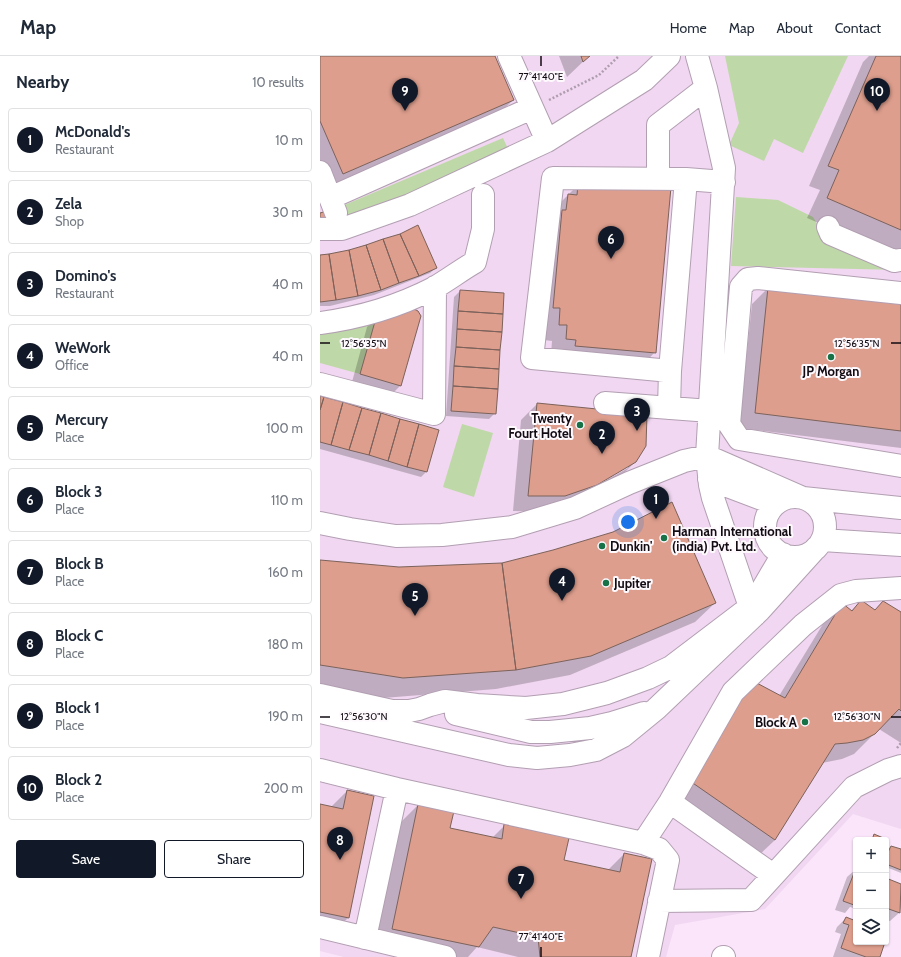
<!DOCTYPE html>
<meta charset="utf-8">
<style>
:root{--surface:#fff;--page:#f6f6f7;--text:#1f2937;--muted:#747a83;--line:#e0e1e3;--accent:#111827}
body{margin:0;font-family:Cabin,sans-serif;background:var(--page);color:var(--text)}
.controls{position:absolute;right:12px;bottom:12px;display:grid;overflow:hidden;border-radius:4px;box-shadow:0 1px 3px #0004}
.controls button{width:36px;height:36px;display:grid;place-items:center;padding:0;border:0;border-bottom:1px solid var(--line);background:var(--surface);color:var(--text);font:20px sans-serif}
.you{position:absolute;left:308px;top:466px;width:14px;height:14px;margin:-10px;border:3px solid #fff;border-radius:50%;background:#1a73e8;box-shadow:0 0 0 6px #1a73e833}
.badge{display:grid;place-items:center;width:26px;height:26px;border-radius:50%;background:var(--accent);color:#fff;font-size:13px;font-weight:700}
.pin{position:absolute;translate:-50% -33px;filter:drop-shadow(0 1px 2px #0008)}
.pin::after{content:'';position:absolute;top:21px;width:14px;height:12px;background:inherit;clip-path:polygon(0 0,100% 0,50% 100%)}
.list{margin:0;padding:0;list-style:none}
h2{display:flex;justify-content:space-between;align-items:center;height:52px;margin:0;padding:0 16px;font-size:17px}
h2 small{font-size:13px;font-weight:400;color:var(--muted)}
.list li{display:grid;grid-template-columns:26px 1fr auto;gap:12px;align-items:center;box-sizing:border-box;height:64px;margin:0 8px 8px;padding:0 8px;border:1px solid var(--line);border-radius:4px}
.list b{display:block;font-size:15px;white-space:nowrap}
.list p{margin:0;font-size:13px;white-space:nowrap;color:var(--muted)}
.list em{font-size:13px;font-style:normal;color:var(--muted)}
.actions{display:flex;gap:8px;padding:12px 16px}
.actions a{flex:1;padding:9px 0;border:1px solid var(--accent);border-radius:4px;text-align:center;font-size:14px;color:var(--accent)}
.actions .main{background:var(--accent);color:#fff}
.icon{flex:none;width:22px;height:22px;fill:none;stroke:currentColor;stroke-width:2;stroke-linecap:round;stroke-linejoin:round}
.map{position:relative;flex:none;width:581px;height:901px;overflow:hidden}
header{display:flex;align-items:center;gap:24px;box-sizing:border-box;height:56px;padding:0 20px;background:var(--surface);border-bottom:1px solid var(--line)}
header strong{font-size:19px}
nav{display:flex;gap:22px;margin-inline-start:auto;font-size:14px}
main{display:flex}
aside{flex:1;background:var(--surface)}
.map>svg:first-child{display:block}
.built{fill:#f1d7f1}
.green{fill:#bed9a7}
.shadow{fill:#0003;fill-rule:evenodd}
.building{fill:#dd9e8d;stroke:#7c625b}
.lines{fill:none;stroke-linecap:round;stroke-linejoin:round}
.minor-casing{stroke:#b29fb2;stroke-width:24}
.path{stroke:#ae9dae;stroke-width:2.5;stroke-dasharray:2 2;stroke-linecap:butt}
.minor{stroke:#fff;stroke-width:22}
.ticks{fill:none;stroke:#120b12;stroke-width:1.5}
.poi-dot{fill:#177247;stroke:#fdf9fd;stroke-width:1.5}
.labels{text-anchor:middle;stroke-width:4;stroke-linejoin:round;paint-order:stroke}
.poi-label{font-size:13px;font-weight:bold;fill:#120b12;stroke:#fdf9fd;text-anchor:start}
.ticks-label{font-size:10px;text-anchor:middle;fill:#120b12;stroke:#fdf9fd;stroke-width:4;stroke-linejoin:round;paint-order:stroke}
</style>
<header>
<strong>Map</strong>
<nav><a>Home</a><a>Map</a><a>About</a><a>Contact</a></nav>
</header>
<main>
<aside>
<h2>Nearby<small>10 results</small></h2>
<ul class="list">
<li><span class="badge">1</span><div><b>McDonald's</b><p>Restaurant</p></div><em>10 m</em></li>
<li><span class="badge">2</span><div><b>Zela</b><p>Shop</p></div><em>30 m</em></li>
<li><span class="badge">3</span><div><b>Domino's</b><p>Restaurant</p></div><em>40 m</em></li>
<li><span class="badge">4</span><div><b>WeWork</b><p>Office</p></div><em>40 m</em></li>
<li><span class="badge">5</span><div><b>Mercury</b><p>Place</p></div><em>100 m</em></li>
<li><span class="badge">6</span><div><b>Block 3</b><p>Place</p></div><em>110 m</em></li>
<li><span class="badge">7</span><div><b>Block B</b><p>Place</p></div><em>160 m</em></li>
<li><span class="badge">8</span><div><b>Block C</b><p>Place</p></div><em>180 m</em></li>
<li><span class="badge">9</span><div><b>Block 1</b><p>Place</p></div><em>190 m</em></li>
<li><span class="badge">10</span><div><b>Block 2</b><p>Place</p></div><em>200 m</em></li>
</ul>
<div class="actions"><a class="main">Save</a><a>Share</a></div>
</aside>
<div class="map">
<svg width="581" height="901" viewBox="0 0 581 901">
<rect width="100%" height="100%" fill="#fae5fa"/>
<path class="built" d="M0,0H581V773L533,758L445,853L355,869L346,901H24L0,895Z"/>
<path class="green" d="M405,0H528L483,97L454,83L444,105L409,89L419,67Z
M183,82L189,95L30,164L25,158L22,150Z
M416,141L458,144L493,161L506,183L579,214L411,210Z
M56,262L40,318L0,307V273Z
M142,368L173,377L154,441L123,431Z"/>
<path class="shadow" d="M0,0H174L193,44L171,66L0,139Z
M239,0H269L247,21Z
M549,0H581V192L574,199L487,162L500,134L489,130L543,6Z
M258,129L335,296L320,312L231,299L232,285L224,284L232,155Z
M29,195L116,212L110,217L54,239L10,250H0V199Z
M448,232L581,246V392L419,372L432,248Z
M140,235L175,357L169,363L126,360L134,241Z
M56,262L80,330L72,338L32,326L47,271Z
M0,341L106,416L101,421L0,393Z
M217,348L315,406L299,422L229,456L193,455L201,364ZM308,410V412L273,432L272,430Z
M0,505L79,512L395,547L375,566L250,619L176,633L63,642L0,632Z
M541,545L555,555L581,558V687L559,673L534,698L522,703L502,707L455,784L435,803L348,743L459,640L503,568L522,548L531,555Z
M27,735L28,862L8,881L0,880V749L11,751Z
M98,749L129,773L172,782L185,769L243,805L288,814L304,798L310,901H198L157,891L148,901H94L52,892L78,769Z
M572,791L581,794V817L566,811V799Z
M536,813V853L530,851L525,857L515,854L527,821Z
M566,823L581,829V851L579,857L570,865L566,864Z
M526,862L536,866V886H564L559,901H513L521,878L515,876L517,871Z"/>
<path class="building" d="M0,0H175L194,44L23,118L0,65Z
M261,0H270L263,6Z
M556,0H581V174L507,142L519,114L508,110Z
M258,128L351,131L336,297L255,290L256,284L246,283L247,269H239L240,252H233L242,154H246L248,138L257,139Z
M7,155L9,163L0,166V157Z
M98,169L117,212L99,220L80,178Z
M80,178L99,220L79,227L63,183Z
M63,183L79,227L61,234L46,189Z
M46,189L61,234L38,240L29,194Z
M29,194L38,240L16,244L9,198Z
M9,198L16,244L0,246V199Z
M448,231L581,245V375L435,357Z
M140,234L184,237L183,258L138,255Z
M92,252L98,255L101,260L81,330L40,318L56,262Z
M138,255L183,258L182,276L137,273Z
M137,273L182,276L180,294L136,291Z
M136,291L180,294L179,313L134,310Z
M134,310L179,313L178,333L133,330Z
M133,330L178,333L176,358L131,355Z
M0,340L4,341L0,354Z
M4,341L23,346L11,389L0,386V354Z
M23,346L42,352L29,394L11,389Z
M217,347L327,358L326,390L316,406L277,429L245,440H208Z
M42,352L61,357L49,399L29,394Z
M61,357L80,363L68,405L49,399Z
M80,363L99,368L87,411L68,405Z
M99,368L119,374L107,416L87,411Z
M352,446L396,547L271,600L196,614L182,507L233,494L293,476Z
M0,504L79,511L182,507L196,614L83,622L0,609Z
M541,544L555,554L563,545L581,556V655L579,653L555,678L543,684L527,687L515,688L455,784L367,723L433,625L465,642L522,547L532,555Z
M27,734L54,740L29,862L0,856V748L23,753Z
M98,748L134,755L130,772L182,783L184,768L249,782L244,804L300,816L304,797L332,803L311,901H220L218,881L173,871L159,891L72,873Z
M554,778L568,784L566,788V784H552Z
M571,790L581,793V814L566,808V800Z
M536,812V845L534,849L523,845Z
M566,822L581,828L580,857L566,852Z
M526,861L536,865V886H565L560,901H546L521,892L529,869L523,867Z"/>
<g class="lines">
<g class="minor-casing">
<path id="minor" d="M189,0L227,85
M377,0L386,32L404,112L387,400L390,429L393,442L430,551L435,559
M0,116L16,157
M338,123V69L386,32
M366,123L404,126
M10,142L212,52
M508,171L511,178L574,205L581,204
M0,173H22L90,149L227,85L324,24L349,0
M581,237L438,222L428,223L421,231L409,368L419,383L581,410
M0,267C39,262 79,250 114,232C128,224 141,214 155,206L163,173V139
M0,328L114,358L115,231
M285,347L390,355
M349,352L350,315L212,302L233,122L366,123L350,315
M389,423L455,448
M445 471a30 30 0 1 1 60 0a30 30 0 1 1-60 0Z
M0,467L30,473L76,480L122,479L192,471L255,452L309,427L364,405L387,400L483,442L581,452
M502,484L581,489
M0,639L72,655H89L99,653L110,649L125,645L157,649L206,652L243,648L287,637L328,622L351,611L430,551L440,537L463,498
M0,656L189,699L217,702L250,699L276,694L303,680L336,653L440,554L496,492
M136,658L211,676H230L270,672L292,667L324,657
M0,714L77,733L323,787L339,793L348,804L328,901
M350,746L453,819
M323,787L350,746L413,636L483,569L521,539L536,535L581,532
M339,845L431,844L534,731L568,714L581,710
M0,871L125,901
M45,882L77,733
M403,901H404"/>
</g>
<path class="path" d="M229,44L279,19L299,0
M577,692L581,687"/>
<use href="#minor" class="minor"/>
</g>
<path class="ticks" d="M221,0V10M0,287H10M571,287H581M0,661H10M571,661H581M221,891V901"/>
<g class="poi-dot">
<circle cx="511" cy="301" r="4"/>
<circle cx="260" cy="369" r="4"/>
<circle cx="344" cy="482" r="4"/>
<circle cx="282" cy="490" r="4"/>
<circle cx="286" cy="527" r="4"/>
<circle cx="485" cy="666" r="4"/>
</g>
<g class="labels">
<g class="poi-label">
<text x="511" y="320" text-anchor="middle">JP Morgan</text>
<text x="252" y="367" text-anchor="end">Twenty<tspan x="252" dy="15">Fourt Hotel</tspan></text>
<text x="352" y="480">Harman International<tspan x="352" dy="15">(india) Pvt. Ltd.</tspan></text>
<text x="290" y="495">Dunkin'</text>
<text x="294" y="532">Jupiter</text>
<text x="477" y="671" text-anchor="end">Block A</text>
</g>
</g>
<g class="ticks-label">
<text x="221" y="24">77°41'40"E</text>
<text x="44" y="291">12°56'35"N</text>
<text x="537" y="291">12°56'35"N</text>
<text x="44" y="664">12°56'30"N</text>
<text x="537" y="664">12°56'30"N</text>
<text x="221" y="884">77°41'40"E</text>
</g>
</svg>
<div class="controls">
<button>+</button>
<button>−</button>
<button><svg class="icon" aria-label="layers" viewBox="0 0 24 24"><path d="M12 4l9 5-9 5-9-5zM3 14l9 5 9-5"/></svg></button>
</div>
<div class="you"></div>
<div class="pin badge" style="left:336px;top:463px">1</div>
<div class="pin badge" style="left:282px;top:398px">2</div>
<div class="pin badge" style="left:317px;top:375px">3</div>
<div class="pin badge" style="left:242px;top:545px">4</div>
<div class="pin badge" style="left:95px;top:560px">5</div>
<div class="pin badge" style="left:291px;top:203px">6</div>
<div class="pin badge" style="left:201px;top:843px">7</div>
<div class="pin badge" style="left:20px;top:804px">8</div>
<div class="pin badge" style="left:85px;top:55px">9</div>
<div class="pin badge" style="left:557px;top:55px">10</div>
</div>
</main>
